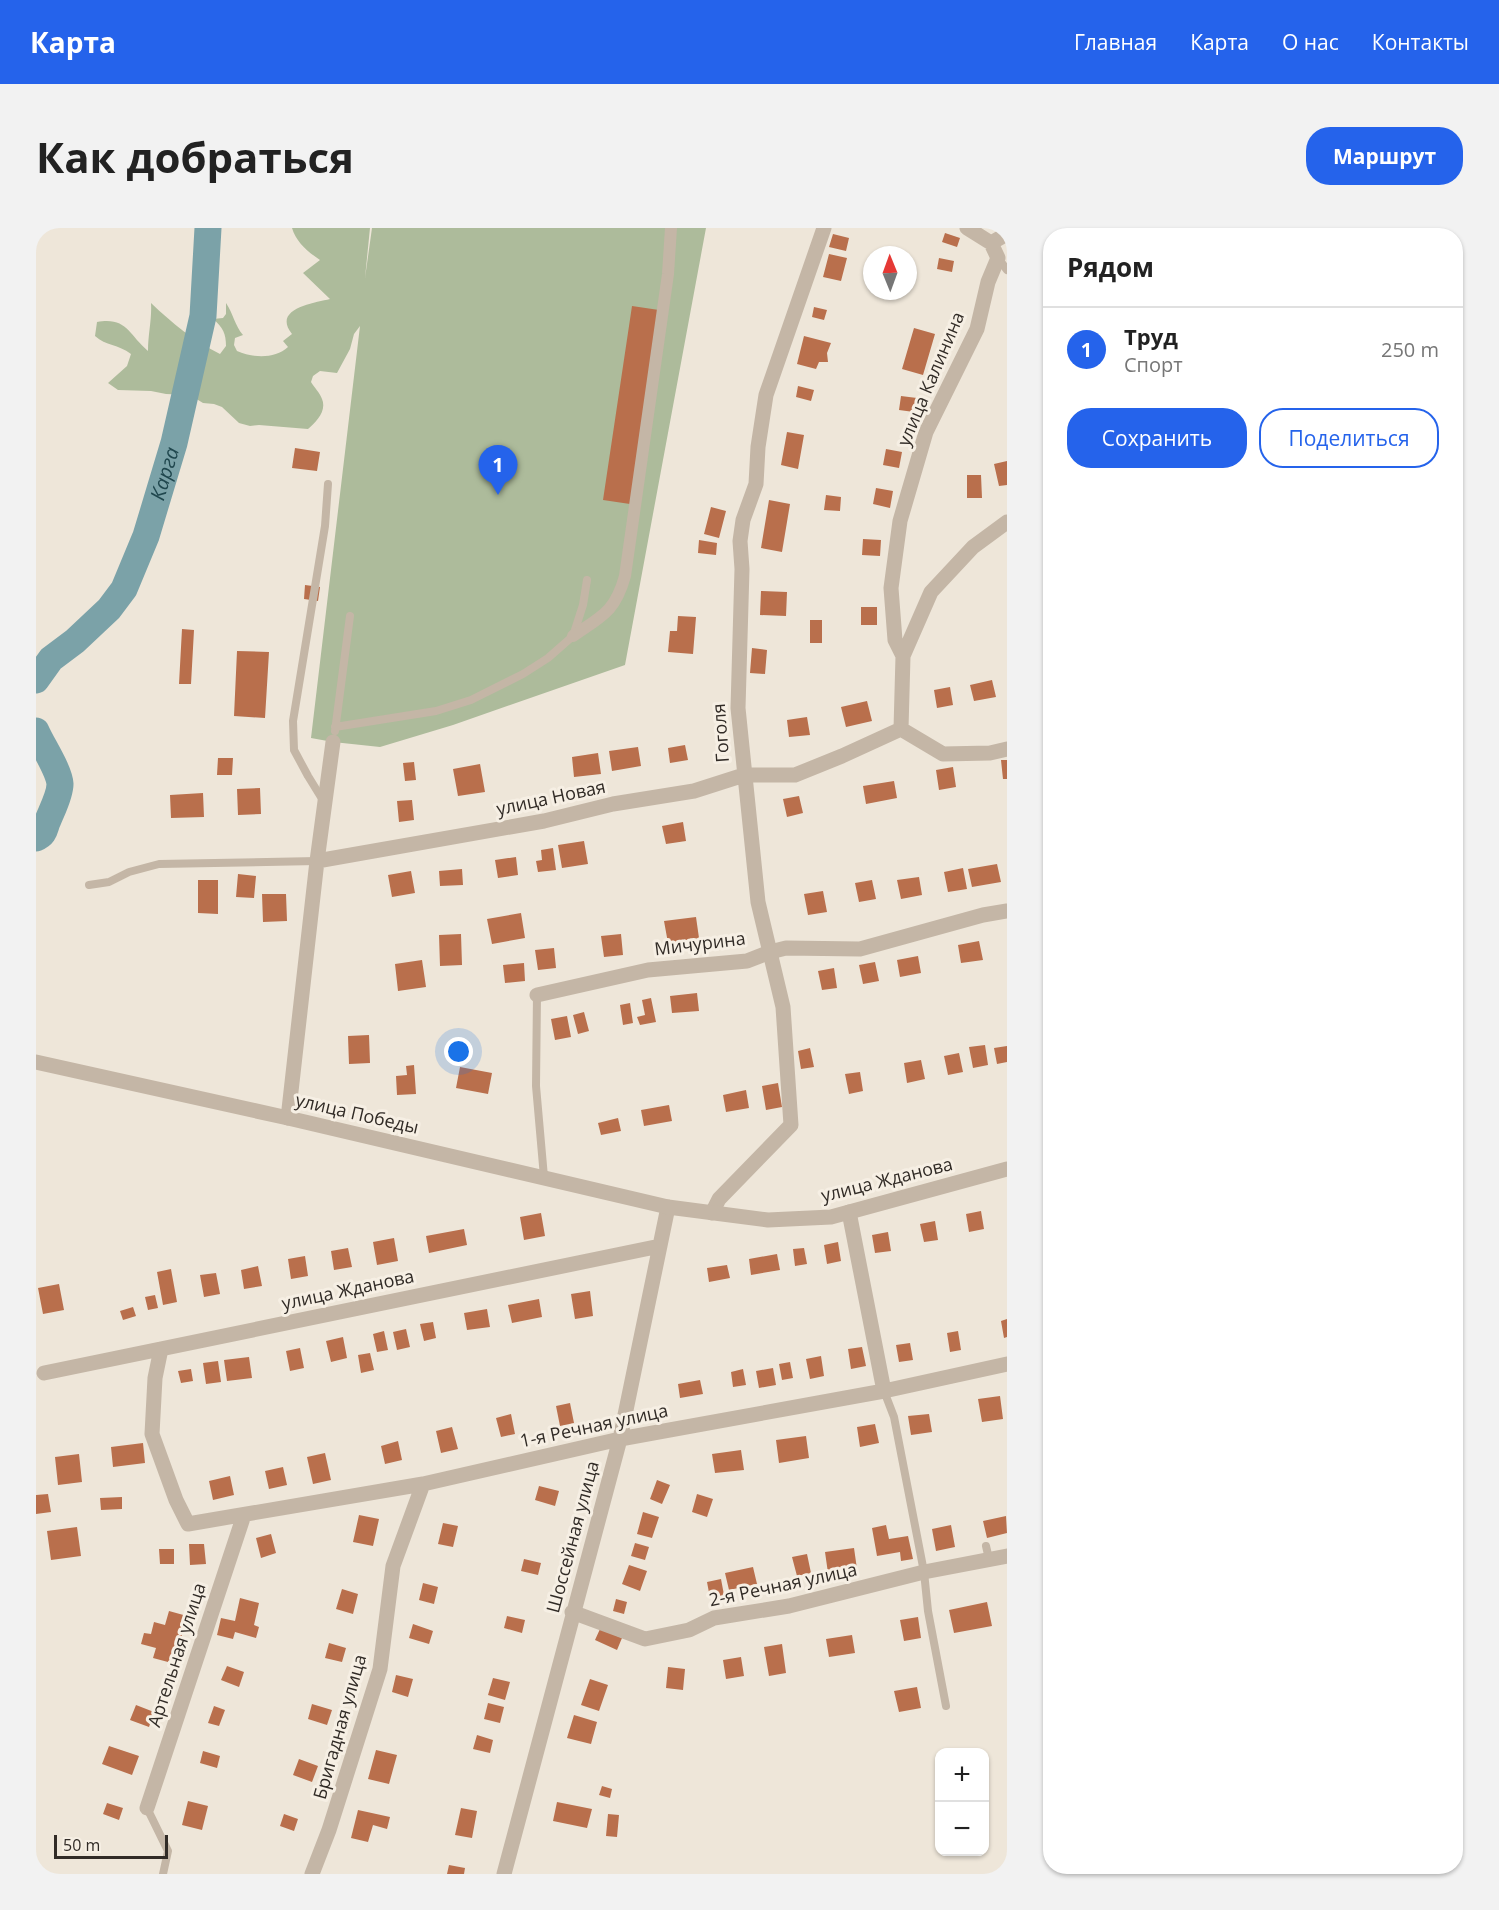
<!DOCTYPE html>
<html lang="ru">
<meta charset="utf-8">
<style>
:root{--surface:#fff;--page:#f2f2f2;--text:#222;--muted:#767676;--line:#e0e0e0;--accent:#2563eb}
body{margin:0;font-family:"Open Sans",sans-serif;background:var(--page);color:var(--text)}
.controls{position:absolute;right:18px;bottom:18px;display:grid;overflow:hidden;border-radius:12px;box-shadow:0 2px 4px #0004}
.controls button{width:54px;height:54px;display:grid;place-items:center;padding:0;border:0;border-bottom:2px solid var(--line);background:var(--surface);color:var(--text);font:30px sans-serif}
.compass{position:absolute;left:827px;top:18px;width:54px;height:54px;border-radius:50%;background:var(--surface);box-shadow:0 2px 4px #0004;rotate:359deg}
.scale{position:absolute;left:18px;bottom:15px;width:114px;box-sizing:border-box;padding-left:6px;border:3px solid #312b26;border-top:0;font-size:16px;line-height:21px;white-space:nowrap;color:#312b26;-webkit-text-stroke:4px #f6efe4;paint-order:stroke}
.you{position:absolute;left:423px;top:824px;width:21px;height:21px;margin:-15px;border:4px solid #fff;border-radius:50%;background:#1a73e8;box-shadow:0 0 0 9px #1a73e833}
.badge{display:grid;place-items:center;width:39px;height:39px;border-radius:50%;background:var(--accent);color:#fff;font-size:20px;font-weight:700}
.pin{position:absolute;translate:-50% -50px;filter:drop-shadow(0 2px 3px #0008)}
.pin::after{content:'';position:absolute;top:32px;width:21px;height:18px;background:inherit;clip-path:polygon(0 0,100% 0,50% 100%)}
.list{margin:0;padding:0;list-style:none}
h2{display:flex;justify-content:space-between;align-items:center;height:78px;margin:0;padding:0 24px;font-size:26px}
h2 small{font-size:20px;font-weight:400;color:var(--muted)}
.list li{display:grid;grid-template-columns:39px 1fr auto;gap:18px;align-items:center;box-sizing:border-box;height:84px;padding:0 24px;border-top:2px solid var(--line)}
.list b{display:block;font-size:22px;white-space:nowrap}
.list p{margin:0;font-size:20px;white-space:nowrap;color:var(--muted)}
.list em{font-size:20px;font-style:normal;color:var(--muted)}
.actions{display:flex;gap:12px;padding:18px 24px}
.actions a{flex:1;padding:14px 0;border:2px solid var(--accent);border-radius:24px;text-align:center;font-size:21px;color:var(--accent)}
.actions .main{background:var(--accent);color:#fff}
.map{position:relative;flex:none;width:971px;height:1646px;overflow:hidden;border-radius:24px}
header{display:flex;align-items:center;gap:36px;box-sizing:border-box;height:84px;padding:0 30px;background:var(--accent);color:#fff}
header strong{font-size:28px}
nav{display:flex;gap:33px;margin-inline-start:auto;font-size:21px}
.intro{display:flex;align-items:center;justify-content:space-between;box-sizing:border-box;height:144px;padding:0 36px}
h1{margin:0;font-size:42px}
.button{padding:15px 27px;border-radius:24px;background:var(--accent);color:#fff;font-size:21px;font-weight:700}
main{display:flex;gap:36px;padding:0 36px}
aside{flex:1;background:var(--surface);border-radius:24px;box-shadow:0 2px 4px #0004}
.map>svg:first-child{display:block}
.green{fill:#adbb9b}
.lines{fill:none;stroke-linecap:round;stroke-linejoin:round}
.river{stroke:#7ba2a8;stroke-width:27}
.building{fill:#b96f4c}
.service{stroke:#c4b6a6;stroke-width:8}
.pedestrian{stroke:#c4b6a6;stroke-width:12}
.minor{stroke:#c4b6a6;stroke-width:15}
.tertiary{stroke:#c4b6a6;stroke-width:15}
.labels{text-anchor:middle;stroke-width:6;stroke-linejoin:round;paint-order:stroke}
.street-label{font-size:18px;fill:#312b26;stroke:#f6efe4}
.water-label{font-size:20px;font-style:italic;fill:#20474e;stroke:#f6efe4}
</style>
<header>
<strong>Карта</strong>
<nav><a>Главная</a><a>Карта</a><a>О нас</a><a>Контакты</a></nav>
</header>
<div class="intro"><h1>Как добраться</h1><a class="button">Маршрут</a></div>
<main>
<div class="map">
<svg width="971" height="1646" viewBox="0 0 971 1646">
<rect width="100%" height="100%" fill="#eee6d9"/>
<path class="green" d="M256,0H334L329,50L336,0H670L589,437L417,497L344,519L297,514L275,510L324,98L318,106L314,121L301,145L284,143L277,148L275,154C278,159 284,165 286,171C291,183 280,194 272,201L223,197L214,198L203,195L186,179L178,176L167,175L154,167L130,166L115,163L82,162L72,155L91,138L95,126C82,116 70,118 59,108L61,94C91,89 92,106 112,123C112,106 116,91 115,75C137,96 157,112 184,126L190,118C190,106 187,99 177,91L187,90L190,86V75C197,85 199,98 207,107L199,110L198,117L201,123C217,130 239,131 252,119L247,113L256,106C236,81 277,75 294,71L267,45L284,32C272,24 260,14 256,0Z"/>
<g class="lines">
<g class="river">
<path id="s1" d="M0,452L15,431L39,413L73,381L88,361L110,308L138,215L167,88L172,0"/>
<path d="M0,503C6,517 23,542 24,556C24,567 16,582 12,592C8,600 10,606 0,610"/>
</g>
</g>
<path class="building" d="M909,5L924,10L921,19L906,14Z
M797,6L813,10L810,23L793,19Z
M793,26L811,30L805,53L787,49Z
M903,30L918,33L916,44L901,41Z
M596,78L623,82L594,276L567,272Z
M778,79L791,82L788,92L776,89Z
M878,100L899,106L887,147L866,141Z
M768,108L795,115L791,125L792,134H783L780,141L761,136Z
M762,158L778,162L775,173L760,169Z
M865,168L881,170L878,184L863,182Z
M751,204L768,207L762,241L745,237Z
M259,220L284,224L281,243L256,240Z
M850,221L866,224L863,240L847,237Z
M971,233V257L963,258L958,236Z
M931,247H945L946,270H931Z
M840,260L857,263L854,280L837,276Z
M790,267L805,269L804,283L788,282Z
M733,272L754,276L746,324L725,320Z
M675,279L690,283L683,310L668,306Z
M827,311L845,312L844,328L826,327Z
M663,312L681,315L680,327L662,325Z
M269,357L284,359L282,373L268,371Z
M725,363L751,364L750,388L724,387Z
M825,379H841V397H825Z
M642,388L660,389L657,426L632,424L634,403H641Z
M774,392H786V415H774Z
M146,401L158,402L155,456H143Z
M716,420L731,422L729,446L714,445Z
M201,423L233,424L229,490L198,488Z
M956,452L960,469L938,473L934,457Z
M914,459L917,477L901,480L898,462Z
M831,473L836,493L810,499L805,479Z
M771,489L774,507L753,509L751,492Z
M649,517L652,532L634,535L632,520Z
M602,519L605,538L576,543L573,523Z
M562,525L565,546L538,549L536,529Z
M182,530H197L196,547H181Z
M965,532H971V551H967Z
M378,534L380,552L369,553L367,535Z
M444,536L449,564L422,568L417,541Z
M917,539L920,559L903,562L900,542Z
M858,553L861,570L830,576L827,558Z
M224,560L225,586L202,587L201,561Z
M167,565L168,589L135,590L134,567Z
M763,568L767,585L751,589L747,571Z
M376,572L378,592L363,594L361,573Z
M647,594L650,613L630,616L626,598Z
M548,613L552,636L526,640L522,617Z
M517,620L520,642L502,644L500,633L506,632L505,622Z
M480,629L482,647L462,650L459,632Z
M961,636L965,654L936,659L932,641Z
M927,640L931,661L912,664L908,644Z
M426,641L427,657L404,658L403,643Z
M375,643L379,665L356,669L352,647Z
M202,646L220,648L218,670L200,669Z
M883,649L886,667L865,671L861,652Z
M162,652H182V686L162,685Z
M836,652L840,671L823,674L819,655Z
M787,663L791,684L772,687L768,666Z
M226,666H250L251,693L227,694Z
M485,685L489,710L456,716L451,691Z
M660,689L663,710L632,715L628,693Z
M425,706L426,737L404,738L403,707Z
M585,706L587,727L568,729L565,708Z
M943,713L947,732L925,735L922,717Z
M518,720L520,740L502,742L499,722Z
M882,728L885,745L864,749L861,732Z
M386,732L390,759L362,763L359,736Z
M839,734L843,753L827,756L823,737Z
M488,735L489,753L469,755L467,737Z
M798,740L801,760L786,762L782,743Z
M661,765L663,783L636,785L634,768Z
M615,770L620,794L604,797L601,789L609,787L606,772Z
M594,775L597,795L587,797L584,777Z
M548,784L553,803L542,806L537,787Z
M531,788L535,809L519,812L515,791Z
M333,807L334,835L313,836L312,808Z
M949,817L952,837L937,840L933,819Z
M971,818V834L961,836L958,820Z
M774,820L778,839L765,841L762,823Z
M923,825L927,844L912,847L908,828Z
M885,832L889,851L871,855L868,835Z
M378,837L380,866L361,867L360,848L371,847L370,838Z
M424,839L456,845L452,866L420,860Z
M824,844L827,863L813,866L809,846Z
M742,855L746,879L730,882L726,858Z
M710,862L713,880L690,884L687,867Z
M633,877L636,893L608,898L605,882Z
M582,890L585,903L565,907L562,895Z
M945,983L948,1001L933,1004L930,986Z
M505,985L509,1008L488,1012L484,989Z
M899,993L902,1012L888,1014L884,996Z
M428,1001L431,1017L393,1025L390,1008Z
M852,1004L855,1023L839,1025L836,1007Z
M358,1010L362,1033L341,1037L337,1014Z
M802,1014L805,1033L791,1036L788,1017Z
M312,1020L316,1039L298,1042L295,1023Z
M768,1020L771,1036L759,1038L757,1021Z
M741,1026L744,1042L715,1047L713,1031Z
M269,1028L272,1048L255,1051L252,1031Z
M691,1037L694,1050L673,1054L671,1040Z
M222,1038L226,1058L208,1061L205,1042Z
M135,1041L141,1074L127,1077L121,1044Z
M180,1045L184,1066L168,1069L164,1047Z
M23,1056L28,1082L7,1086L2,1060Z
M554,1063L557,1088L539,1091L535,1066Z
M119,1067L122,1080L112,1082L109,1069Z
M503,1071L506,1089L476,1095L472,1077Z
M97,1079L100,1088L87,1092L84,1083Z
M451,1081L454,1099L431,1102L428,1085Z
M971,1091V1109L968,1110L965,1093Z
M397,1094L400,1110L388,1113L384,1096Z
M370,1101L374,1119L361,1122L357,1104Z
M348,1103L352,1122L341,1124L337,1106Z
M922,1103L925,1122L914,1124L911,1105Z
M307,1109L311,1130L295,1134L290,1113Z
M874,1115L877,1132L863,1134L860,1117Z
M826,1119L830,1138L815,1141L812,1121Z
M264,1120L268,1140L254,1143L250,1123Z
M334,1125L338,1142L325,1145L322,1127Z
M785,1128L788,1148L774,1151L770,1131Z
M213,1129L216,1150L191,1153L188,1132Z
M182,1133L185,1154L170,1156L167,1135Z
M754,1134L757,1150L746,1152L743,1136Z
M737,1140L740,1157L723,1160L720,1143Z
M155,1141L157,1153L145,1155L142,1143Z
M707,1141L710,1157L697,1159L695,1144Z
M664,1152L667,1166L644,1170L642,1156Z
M964,1168L967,1191L946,1194L942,1171Z
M534,1175L538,1195L524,1198L520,1178Z
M475,1186L479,1206L465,1209L460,1190Z
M893,1186L896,1204L875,1207L872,1188Z
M839,1196L843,1215L824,1219L821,1199Z
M416,1199L422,1221L405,1225L400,1203Z
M770,1208L773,1230L743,1235L740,1212Z
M362,1213L366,1232L349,1236L345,1218Z
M107,1215L109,1235L77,1239L75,1219Z
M705,1222L708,1242L679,1245L676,1226Z
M289,1225L295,1252L277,1256L271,1229Z
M43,1226L46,1254L22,1257L19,1229Z
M247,1239L251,1257L233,1261L229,1243Z
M194,1248L198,1267L177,1272L173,1253Z
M621,1252L634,1257L626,1276L614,1271Z
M503,1258L523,1263L519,1278L499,1272Z
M12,1266L15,1284L0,1286V1267Z
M661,1266L677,1271L671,1289L656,1284Z
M86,1269V1281L65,1282L64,1270Z
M607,1284L623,1289L616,1310L601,1306Z
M323,1287L343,1291L337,1318L317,1314Z
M970,1288L971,1305L951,1310L947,1293Z
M407,1295L422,1298L417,1319L402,1316Z
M850,1297L853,1311L872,1308L877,1331L865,1333L864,1324L841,1328L836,1300Z
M915,1297L919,1319L900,1323L896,1301Z
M41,1299L45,1328L15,1332L11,1303Z
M235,1306L240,1325L225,1330L220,1310Z
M599,1315L613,1319L609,1332L595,1328Z
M153,1316H168L170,1336L154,1337Z
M818,1320L821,1341L792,1345L789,1324Z
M123,1321H138V1336H124Z
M771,1326L775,1345L761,1348L756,1329Z
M488,1331L505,1335L502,1347L485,1343Z
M593,1337L611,1343L604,1363L586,1356Z
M717,1339L721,1356L693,1362L689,1345Z
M685,1351L688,1367L674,1370L671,1354Z
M387,1355L402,1359L398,1376L383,1372Z
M306,1361L322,1366L317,1386L300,1381Z
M204,1370L223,1375L218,1397L223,1399L220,1410L199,1404L197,1411L181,1407L185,1390L199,1393Z
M580,1371L591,1374L588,1386L577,1383Z
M951,1374L956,1398L918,1405L913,1382Z
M133,1383L151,1388L140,1430L136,1429L132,1434L117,1430L120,1420L105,1416L108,1405L115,1406L118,1394L129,1397Z
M471,1388L489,1392L486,1405L468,1400Z
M882,1389L885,1410L868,1413L864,1392Z
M377,1396L397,1403L393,1416L373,1410Z
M564,1401L586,1410L581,1422L559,1412Z
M816,1407L819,1425L793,1429L790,1411Z
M293,1415L310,1420L306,1434L289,1430Z
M746,1416L750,1445L733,1448L728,1419Z
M705,1429L708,1448L690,1451L687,1432Z
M191,1438L208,1444L203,1459L185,1452Z
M632,1439L649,1441L647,1462L630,1460Z
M360,1447L377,1451L372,1469L356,1464Z
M457,1450L474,1454L469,1472L452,1467Z
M554,1451L572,1457L563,1483L545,1477Z
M881,1459L885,1480L863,1484L858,1463Z
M452,1475L468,1479L464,1495L448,1491Z
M276,1476L296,1482L291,1497L272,1491Z
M100,1477L118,1484L113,1499L94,1492Z
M178,1478L189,1482L183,1498L172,1495Z
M538,1487L561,1494L555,1516L531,1510Z
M441,1507L457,1512L454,1525L437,1521Z
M73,1518L103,1528L96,1547L66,1536Z
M340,1522L361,1527L353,1556L332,1551Z
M167,1523L184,1528L181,1540L164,1535Z
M263,1531L282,1538L276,1554L257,1547Z
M566,1558L576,1561L574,1570L563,1567Z
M152,1573L172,1578L166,1602L146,1597Z
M521,1574L556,1581L551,1600L517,1593Z
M71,1575L87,1580L83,1592L67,1586Z
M425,1580L441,1583L436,1610L419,1607Z
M322,1582L354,1589L351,1601L337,1597L332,1614L315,1610Z
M248,1586L262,1591L258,1603L244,1598Z
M572,1586L583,1587L581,1609L570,1608Z
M413,1637L429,1640L428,1646H411Z"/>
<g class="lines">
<path class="service" d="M962,30L971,42
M299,499L400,483L435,472L487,446L512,430L537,408L547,377L551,352
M299,503L314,388
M288,574L272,548L258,522L257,493L289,298L292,256
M53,657L73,654L93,644L123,636L281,633
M501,767L500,858L508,949
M848,1163L858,1189L888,1344L892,1383L910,1478
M950,1318L953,1331
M111,1580L132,1623L127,1646"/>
<path class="pedestrian" d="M537,408C566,388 579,384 589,348L632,46L635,0"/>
<path class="minor" d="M931,0L955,15
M867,428L859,412L855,360L864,293L890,204L941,101L952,54L962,30L955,15L971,6
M865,501L867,428L895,364L937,319L971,294
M281,633L508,593L577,576L658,563L708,547H759L806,528L865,501L907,526L954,525L971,521
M501,767L612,742L711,733L734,724L750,720L824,721L947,687L971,683
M252,890L281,633L297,514
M813,984L848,1163
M676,985L683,971L755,897L747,779L722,674L702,480L706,341L704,313L707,292L720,256L722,219L730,167L788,0
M125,1121L119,1150L116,1206L140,1272L152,1296L387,1256L584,1211L848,1163L971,1136
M8,1145L624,1018
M536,1384L609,1411L653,1402L678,1390L753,1378L888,1344L971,1328
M111,1580L208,1287
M276,1646L293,1602L344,1441L357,1338L387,1256
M468,1646L584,1211L632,979"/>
<path class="tertiary" d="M0,834L252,890L632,979L732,992L795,989L971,941"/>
</g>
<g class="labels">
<g class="street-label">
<text transform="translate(895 151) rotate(-67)" y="6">улица Калинина</text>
<text transform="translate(685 505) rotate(-94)" y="6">Гоголя</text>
<text transform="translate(515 570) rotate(-12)" y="6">улица Новая</text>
<text transform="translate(664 716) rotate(-7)" y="6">Мичурина</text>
<text transform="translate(321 886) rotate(13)" y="6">улица Победы</text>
<text transform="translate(851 952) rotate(-14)" y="6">улица Жданова</text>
<text transform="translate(312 1062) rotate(-12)" y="6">улица Жданова</text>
<text transform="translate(558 1198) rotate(-12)" y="6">1-я Речная улица</text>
<text transform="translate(537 1309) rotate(-75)" y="6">Шоссейная улица</text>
<text transform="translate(747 1357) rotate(-12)" y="6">2-я Речная улица</text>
<text transform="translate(141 1427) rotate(-72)" y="6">Артельная улица</text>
<text transform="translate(304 1499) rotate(-74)" y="6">Бригадная улица</text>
</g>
<g class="water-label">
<text dy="7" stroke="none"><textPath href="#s1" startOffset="250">Карга</textPath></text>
</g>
</g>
</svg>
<div class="controls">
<button>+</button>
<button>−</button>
</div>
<svg class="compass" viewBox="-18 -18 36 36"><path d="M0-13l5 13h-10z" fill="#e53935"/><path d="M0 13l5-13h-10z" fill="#767676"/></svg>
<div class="scale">50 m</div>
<div class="you"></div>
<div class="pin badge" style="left:462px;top:267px">1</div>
</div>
<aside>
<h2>Рядом<small></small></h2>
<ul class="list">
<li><span class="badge">1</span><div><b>Труд</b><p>Спорт</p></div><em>250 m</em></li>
</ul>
<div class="actions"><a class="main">Сохранить</a><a>Поделиться</a></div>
</aside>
</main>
